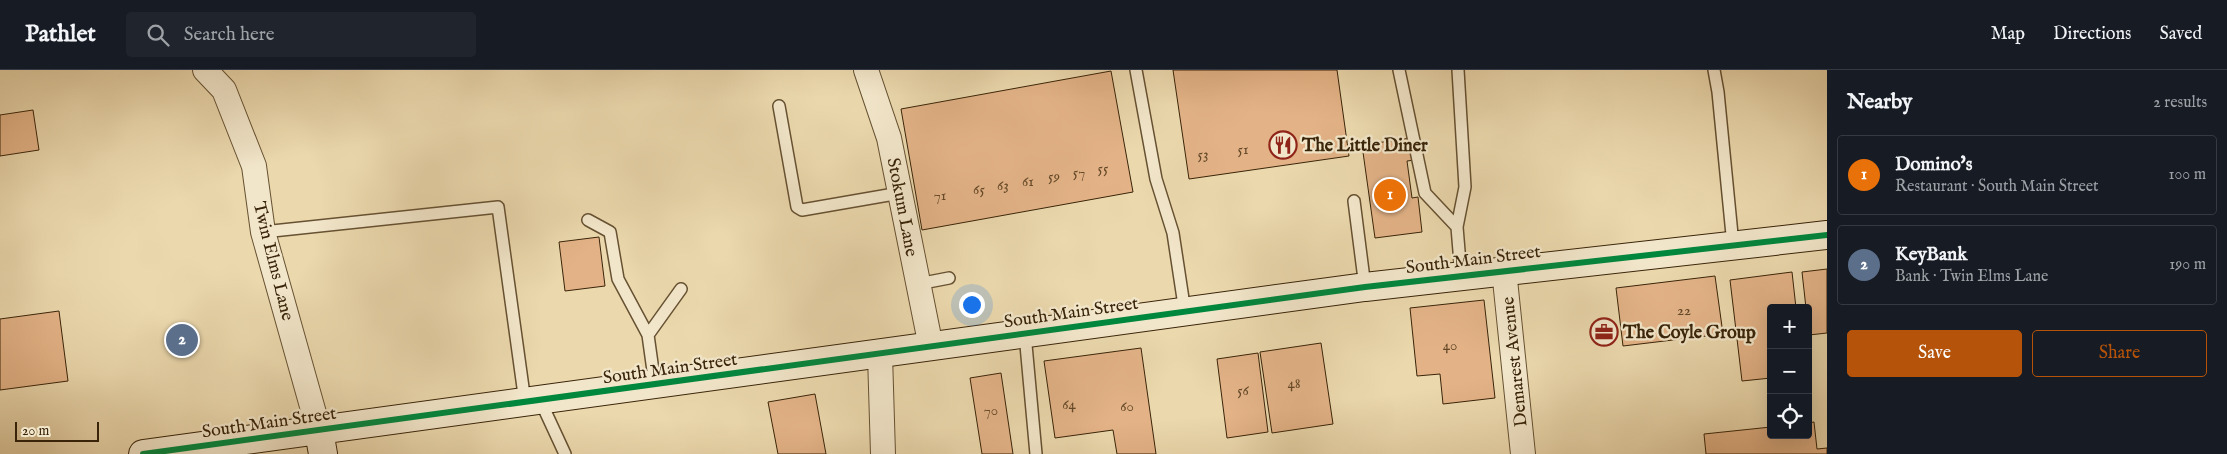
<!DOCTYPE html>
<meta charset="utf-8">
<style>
:root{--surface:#171b24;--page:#20242c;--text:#f1f3f6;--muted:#9ea1a6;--line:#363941;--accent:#b45309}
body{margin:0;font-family:"IM FELL English",serif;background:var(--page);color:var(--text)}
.controls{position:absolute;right:15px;bottom:15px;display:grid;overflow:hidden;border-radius:5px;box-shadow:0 5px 20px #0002}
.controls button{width:45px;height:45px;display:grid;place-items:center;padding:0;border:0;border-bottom:1px solid var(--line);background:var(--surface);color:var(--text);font:25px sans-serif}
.scale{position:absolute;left:15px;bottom:12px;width:84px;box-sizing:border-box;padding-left:5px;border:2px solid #392409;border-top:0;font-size:14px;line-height:18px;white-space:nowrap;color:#392409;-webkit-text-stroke:4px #f2e6ca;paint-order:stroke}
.you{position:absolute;left:971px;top:234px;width:18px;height:18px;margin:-12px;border:4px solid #fff;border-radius:50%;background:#1a73e8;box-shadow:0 0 0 8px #1a73e833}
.badge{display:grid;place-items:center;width:32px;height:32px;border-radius:50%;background:var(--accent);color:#fff;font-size:16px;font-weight:700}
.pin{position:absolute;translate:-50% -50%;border:2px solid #fff;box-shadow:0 1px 5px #0006}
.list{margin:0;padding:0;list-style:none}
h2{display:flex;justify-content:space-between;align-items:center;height:65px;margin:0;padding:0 20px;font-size:21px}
h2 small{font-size:16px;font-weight:400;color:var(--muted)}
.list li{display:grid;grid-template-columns:32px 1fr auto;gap:15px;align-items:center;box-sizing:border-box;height:80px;margin:0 10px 10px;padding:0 10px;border:1px solid var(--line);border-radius:5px}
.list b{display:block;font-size:19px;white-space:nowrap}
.list p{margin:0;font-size:16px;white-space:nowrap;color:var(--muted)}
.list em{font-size:16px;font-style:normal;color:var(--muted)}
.actions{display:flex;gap:10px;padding:15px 20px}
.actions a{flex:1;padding:11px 0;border:1px solid var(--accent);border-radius:5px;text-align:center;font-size:18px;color:var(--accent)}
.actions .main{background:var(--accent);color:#fff}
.icon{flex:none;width:28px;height:28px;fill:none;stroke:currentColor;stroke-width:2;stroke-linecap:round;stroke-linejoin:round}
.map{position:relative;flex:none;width:1827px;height:384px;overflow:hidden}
header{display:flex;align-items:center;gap:30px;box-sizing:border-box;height:70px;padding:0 25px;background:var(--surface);border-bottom:1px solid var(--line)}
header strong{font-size:24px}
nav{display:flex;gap:28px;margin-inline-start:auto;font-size:18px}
.search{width:350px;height:45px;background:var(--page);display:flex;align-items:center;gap:12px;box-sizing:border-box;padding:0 18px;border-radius:5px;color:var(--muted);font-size:19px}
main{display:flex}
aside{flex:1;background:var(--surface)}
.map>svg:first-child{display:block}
.building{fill:#e3b387;stroke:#392409}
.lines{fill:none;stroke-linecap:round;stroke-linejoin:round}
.lane-casing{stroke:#665132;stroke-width:14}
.street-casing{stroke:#665132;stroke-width:26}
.secondary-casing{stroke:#392409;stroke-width:30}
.lane{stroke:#f2e6ca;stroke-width:11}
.street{stroke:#f2e6ca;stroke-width:24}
.secondary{stroke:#f2e6ca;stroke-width:28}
.cycleway-casing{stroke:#f2e6ca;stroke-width:9}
.cycleway{stroke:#00873e;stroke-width:6}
.labels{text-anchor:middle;stroke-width:4.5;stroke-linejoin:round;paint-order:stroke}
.number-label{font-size:15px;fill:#644828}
.poi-label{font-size:18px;font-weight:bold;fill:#392409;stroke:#f2e6ca;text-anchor:start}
.street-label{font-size:18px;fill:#392409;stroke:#f2e6ca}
</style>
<header>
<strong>Pathlet</strong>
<div class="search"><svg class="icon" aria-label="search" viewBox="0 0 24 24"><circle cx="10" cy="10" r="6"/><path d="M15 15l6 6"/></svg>Search here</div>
<nav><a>Map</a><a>Directions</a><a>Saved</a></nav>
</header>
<main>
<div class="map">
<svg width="1827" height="384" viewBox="0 0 1827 384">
<rect width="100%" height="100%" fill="#ebd8ad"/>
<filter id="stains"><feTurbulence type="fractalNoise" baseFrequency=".004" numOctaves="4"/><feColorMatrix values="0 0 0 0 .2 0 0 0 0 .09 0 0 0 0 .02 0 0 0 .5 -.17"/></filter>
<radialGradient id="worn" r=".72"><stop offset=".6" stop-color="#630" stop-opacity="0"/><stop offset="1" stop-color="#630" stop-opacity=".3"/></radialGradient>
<path class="building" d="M1173,0H1337L1349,86L1189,109Z
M1111,1L1133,122L922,160L901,39Z
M33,40L39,80L0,86V45Z
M1411,68L1415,90L1407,91L1412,128L1418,127L1422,162L1375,168L1362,75Z
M599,167L605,216L565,221L559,172Z
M1827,199V263L1809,265L1808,238H1806L1802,202Z
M1792,202L1796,238H1771V308L1742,311L1730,210Z
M1715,206L1723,264L1623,276L1616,218Z
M1484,230L1495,328L1443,334L1440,304L1417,306L1410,238Z
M59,241L68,311L0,320V249Z
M1321,273L1333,354L1272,363L1260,282Z
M1141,278L1156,384H1117L1113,360L1055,368L1044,291Z
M1258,283L1268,362L1227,368L1217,289Z
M1001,303L1013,384H982L970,308Z
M815,324L826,384H778L768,332Z
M1814,352L1817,379L1827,378V384H1706L1704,364L1771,357V365H1808V353Z"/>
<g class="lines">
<g class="lane-casing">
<path id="lane" d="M1136,0L1156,109L1173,163L1185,242
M1399,0L1425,123L1457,157
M1458,0L1465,117L1457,157L1461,205
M1714,0L1718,22L1733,175
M779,36L797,137L802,140L900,123
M1354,131L1365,217
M588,150L610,162L618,209L648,265
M263,162L498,137L525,332
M918,214L949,208
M1025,264L1036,384
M655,315L648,265L681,219
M540,330L565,384"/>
</g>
<g class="street-casing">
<path id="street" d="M205,0L224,20L254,96L263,162L319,361
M866,0L889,68L931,277
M1504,200L1523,384
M880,285L883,384"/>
</g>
<g class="secondary-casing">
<path id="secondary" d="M319,361L323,384
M143,384L1365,217L1827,165"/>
</g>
<use href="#lane" class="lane"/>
<use href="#street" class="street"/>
<use href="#secondary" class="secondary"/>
<g class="cycleway-casing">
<path id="cycleway" d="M143,384L1365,217L1827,165"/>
</g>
<use href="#cycleway" class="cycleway"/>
</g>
<defs>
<g id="restaurant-ring" transform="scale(1.4375)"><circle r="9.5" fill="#f2e6ca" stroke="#8f2418" stroke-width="1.5"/><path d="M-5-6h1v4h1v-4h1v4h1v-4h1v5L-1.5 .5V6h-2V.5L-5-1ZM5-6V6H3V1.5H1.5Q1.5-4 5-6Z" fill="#8f2418"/></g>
<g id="office-ring" transform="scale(1.4375)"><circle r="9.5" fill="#f2e6ca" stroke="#8f2418" stroke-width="1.5"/><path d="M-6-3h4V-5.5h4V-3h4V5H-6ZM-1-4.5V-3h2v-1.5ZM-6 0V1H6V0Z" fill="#8f2418"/></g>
</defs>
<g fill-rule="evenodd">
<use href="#restaurant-ring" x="1283" y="75"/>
<use href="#office-ring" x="1604" y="262"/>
</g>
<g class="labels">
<g class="number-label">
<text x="1243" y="84">51</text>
<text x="1203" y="89">53</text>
<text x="1103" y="103">55</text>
<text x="1079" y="107">57</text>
<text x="1054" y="111">59</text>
<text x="1028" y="116">61</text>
<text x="1003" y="120">63</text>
<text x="979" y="124">65</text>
<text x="940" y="130">71</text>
<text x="1684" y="245">22</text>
<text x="1450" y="280">40</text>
<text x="1294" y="318">48</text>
<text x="1243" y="325">56</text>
<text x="1069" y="339">64</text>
<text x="1127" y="341">60</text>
<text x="991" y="345">70</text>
</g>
<g class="poi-label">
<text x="1302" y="81">The Little Diner</text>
<text x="1623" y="268">The Coyle Group</text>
</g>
<g class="street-label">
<text transform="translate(903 137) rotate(79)" y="6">Stokum Lane</text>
<text transform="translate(1473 189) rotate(-7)" y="6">South Main Street</text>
<text transform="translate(274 191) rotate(76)" y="6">Twin Elms Lane</text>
<text transform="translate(1071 242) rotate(-8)" y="6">South Main Street</text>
<text transform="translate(1514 292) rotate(-96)" y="6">Demarest Avenue</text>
<text transform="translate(670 298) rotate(-8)" y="6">South Main Street</text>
<text transform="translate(269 352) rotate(-8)" y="6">South Main Street</text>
</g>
</g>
<rect width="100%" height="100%" filter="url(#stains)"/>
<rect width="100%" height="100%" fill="url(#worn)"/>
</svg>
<div class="controls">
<button>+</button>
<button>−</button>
<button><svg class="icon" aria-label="locate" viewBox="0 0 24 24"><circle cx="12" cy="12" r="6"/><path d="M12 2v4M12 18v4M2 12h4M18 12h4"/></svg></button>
</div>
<div class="scale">20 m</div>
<div class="you"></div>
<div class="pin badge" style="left:1390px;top:125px;background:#e8710a">1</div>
<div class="pin badge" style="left:182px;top:270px;background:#5c6f8a">2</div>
</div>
<aside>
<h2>Nearby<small>2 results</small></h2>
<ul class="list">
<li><span class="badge" style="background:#e8710a">1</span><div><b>Domino's</b><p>Restaurant · South Main Street</p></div><em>100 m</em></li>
<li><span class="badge" style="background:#5c6f8a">2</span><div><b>KeyBank</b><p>Bank · Twin Elms Lane</p></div><em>190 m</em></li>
</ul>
<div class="actions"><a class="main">Save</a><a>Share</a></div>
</aside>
</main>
